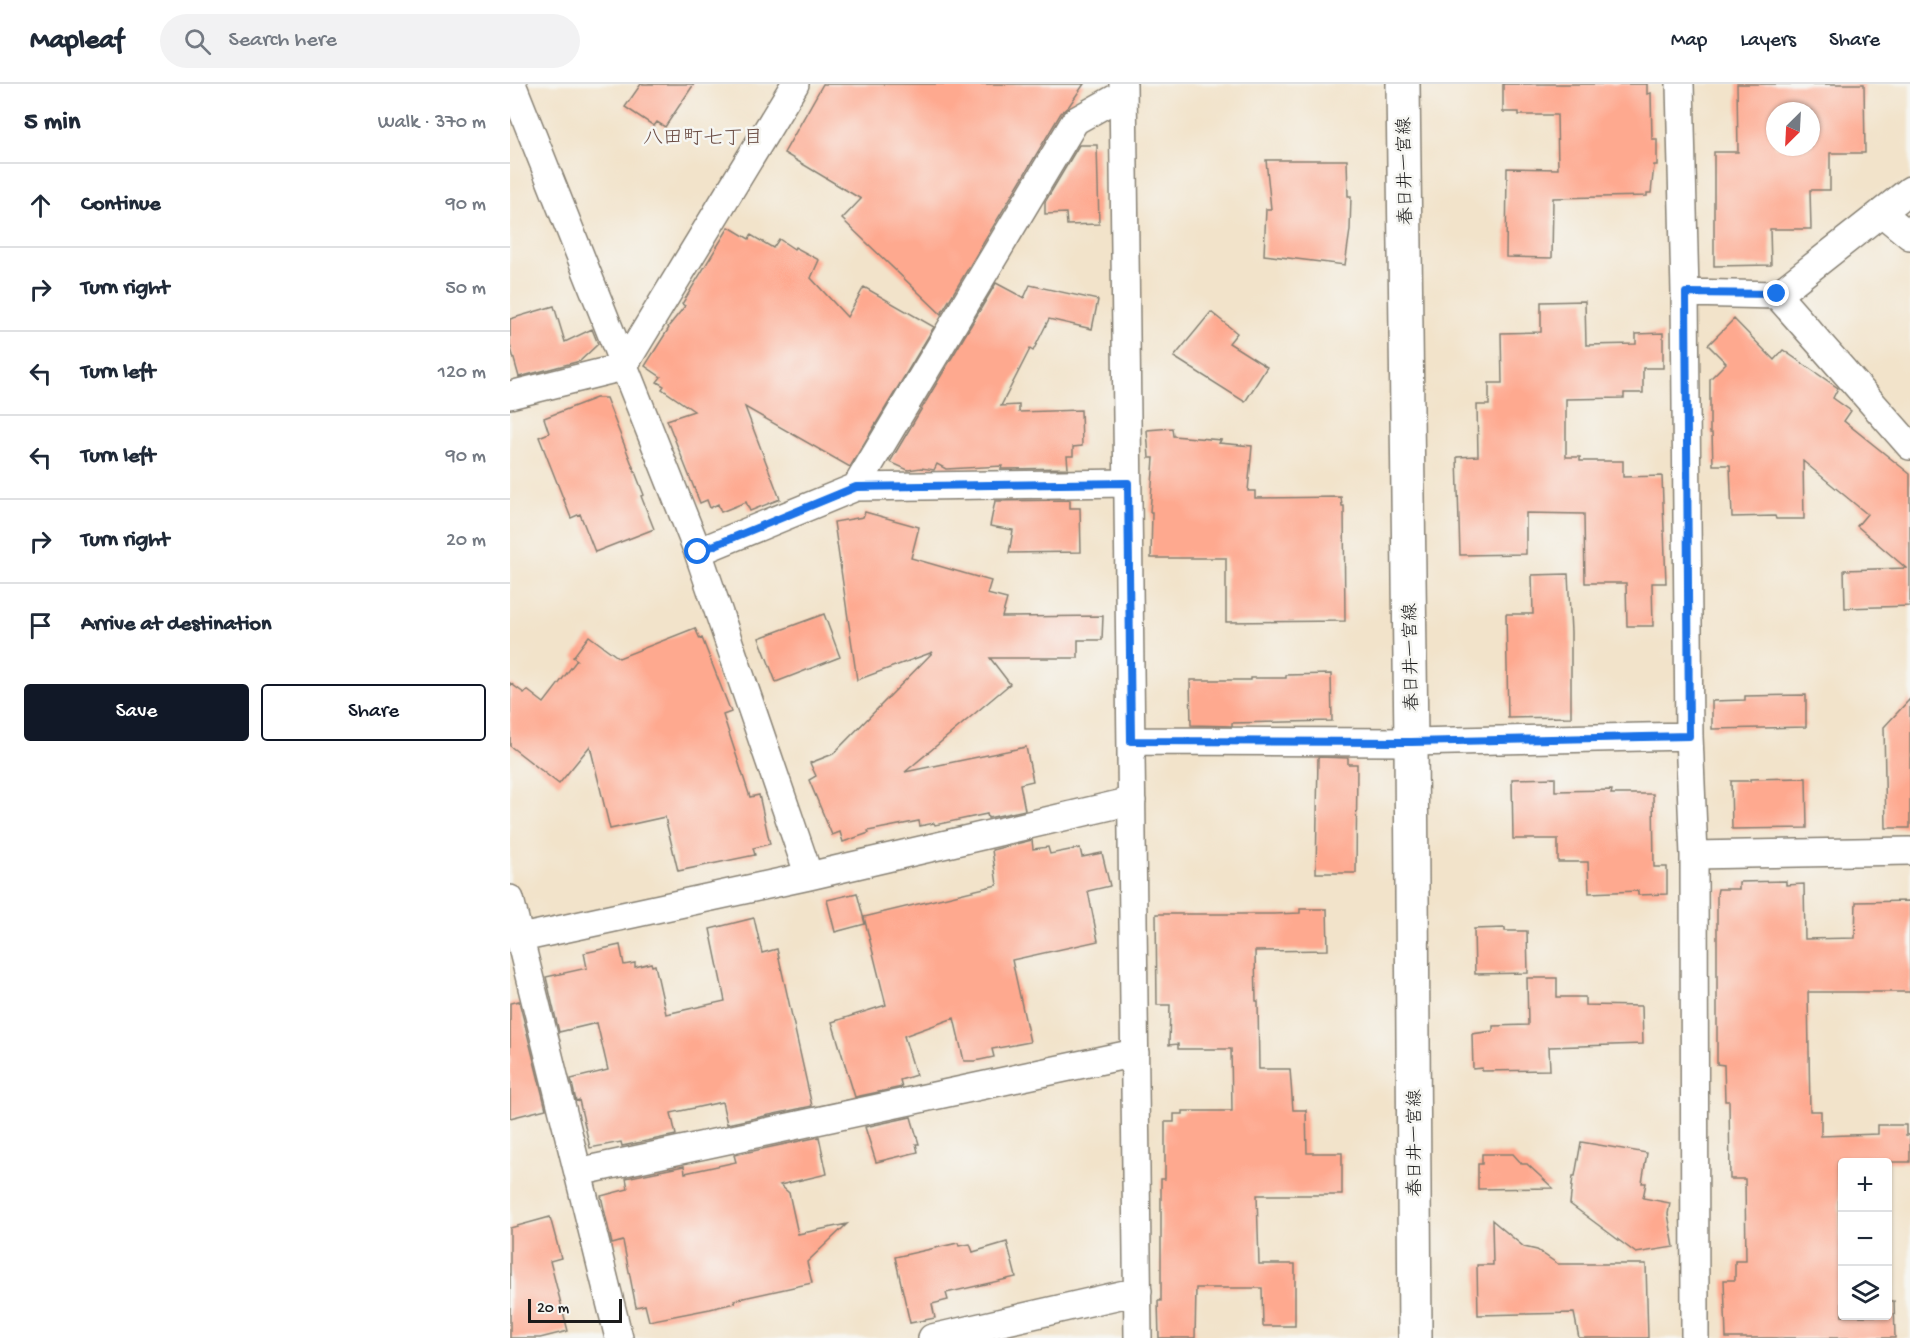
<!DOCTYPE html>
<meta charset="utf-8">
<style>
:root{--surface:#fff;--page:#f2f2f3;--text:#1f2937;--muted:#747a83;--line:#e0e1e3;--accent:#111827}
body{margin:0;font-family:"Gochi Hand","Klee One",sans-serif;background:var(--page);color:var(--text)}
.controls{position:absolute;right:18px;bottom:18px;display:grid;overflow:hidden;border-radius:6px;box-shadow:0 2px 4px #0004}
.controls button{width:54px;height:54px;display:grid;place-items:center;padding:0;border:0;border-bottom:2px solid var(--line);background:var(--surface);color:var(--text);font:30px sans-serif}
.compass{position:absolute;left:1256px;top:18px;width:54px;height:54px;border-radius:50%;background:var(--surface);box-shadow:0 2px 4px #0004;rotate:204deg}
.scale{position:absolute;left:18px;bottom:15px;width:94px;box-sizing:border-box;padding-left:6px;border:3px solid #1c1c1c;border-top:0;font-size:16px;line-height:21px;white-space:nowrap;color:#1c1c1c;-webkit-text-stroke:4px #f6f6f2;paint-order:stroke}
.stop{position:absolute;width:18px;height:18px;margin:-14px;border:4px solid #1a73e8;border-radius:50%;background:#fff}
.stop.end{background:#1a73e8;border-color:#fff;box-shadow:0 2px 6px #0008}
.list{margin:0;padding:0;list-style:none}
h2{display:flex;justify-content:space-between;align-items:center;height:78px;margin:0;padding:0 24px;font-size:26px}
h2 small{font-size:20px;font-weight:400;color:var(--muted)}
.list li{display:grid;grid-template-columns:39px 1fr auto;gap:18px;align-items:center;box-sizing:border-box;height:84px;padding:0 24px;border-top:2px solid var(--line)}
.list b{display:block;font-size:22px;white-space:nowrap}
.list em{font-size:20px;font-style:normal;color:var(--muted)}
.actions{display:flex;gap:12px;padding:18px 24px}
.actions a{flex:1;padding:14px 0;border:2px solid var(--accent);border-radius:6px;text-align:center;font-size:21px;color:var(--accent)}
.actions .main{background:var(--accent);color:#fff}
.icon{flex:none;width:33px;height:33px;fill:none;stroke:currentColor;stroke-width:2;stroke-linecap:round;stroke-linejoin:round}
.map{position:relative;flex:none;width:1400px;height:1254px;overflow:hidden}
header{display:flex;align-items:center;gap:36px;box-sizing:border-box;height:84px;padding:0 30px;background:var(--surface);border-bottom:2px solid var(--line)}
header strong{font-size:28px}
nav{display:flex;gap:33px;margin-inline-start:auto;font-size:21px}
.search{width:420px;height:54px;background:var(--page);display:flex;align-items:center;gap:15px;box-sizing:border-box;padding:0 21px;border-radius:33px;color:var(--muted);font-size:22px}
main{display:flex}
aside{flex:1;background:var(--surface)}
.map>svg:first-child{display:block}
.building{fill:#fea98f;fill-rule:evenodd}
.lines{fill:none;stroke-linecap:round;stroke-linejoin:round}
.minor-casing{stroke:#878073;stroke-width:30}
.primary-casing{stroke:#878073;stroke-width:36}
.minor{stroke:#fff;stroke-width:27}
.primary{stroke:#fff;stroke-width:33}
.route{stroke:#1a73e8;stroke-width:8}
.labels{text-anchor:middle;stroke-width:5;stroke-linejoin:round;paint-order:stroke}
.street-label{font-size:18px;fill:#1c1c1c;stroke:#f6f6f2}
.neighbourhood-label{font-size:20px;fill:#6b4d44;stroke:#f6f6f2}
</style>
<header>
<strong>Mapleaf</strong>
<div class="search"><svg class="icon" aria-label="search" viewBox="0 0 24 24"><circle cx="10" cy="10" r="6"/><path d="M15 15l6 6"/></svg>Search here</div>
<nav><a>Map</a><a>Layers</a><a>Share</a></nav>
</header>
<main>
<aside>
<h2>5 min<small>Walk · 370 m</small></h2>
<ul class="list">
<li><svg class="icon" aria-label="ahead" viewBox="0 0 24 24"><path d="M12 20V5M6 11l6-6 6 6"/></svg><div><b>Continue</b></div><em>90 m</em></li>
<li><svg class="icon" aria-label="right" viewBox="0 0 24 24"><path d="M7 20v-9h11M14 6l5 5-5 5"/></svg><div><b>Turn right</b></div><em>50 m</em></li>
<li><svg class="icon" aria-label="left" viewBox="0 0 24 24"><path d="M17 20v-9H6M10 6l-5 5 5 5"/></svg><div><b>Turn left</b></div><em>120 m</em></li>
<li><svg class="icon" aria-label="left" viewBox="0 0 24 24"><path d="M17 20v-9H6M10 6l-5 5 5 5"/></svg><div><b>Turn left</b></div><em>90 m</em></li>
<li><svg class="icon" aria-label="right" viewBox="0 0 24 24"><path d="M7 20v-9h11M14 6l5 5-5 5"/></svg><div><b>Turn right</b></div><em>20 m</em></li>
<li><svg class="icon" aria-label="arrive" viewBox="0 0 24 24"><path d="M6 21V4h12l-3 4 3 4H6"/></svg><div><b>Arrive at destination</b></div></li>
</ul>
<div class="actions"><a class="main">Save</a><a>Share</a></div>
</aside>
<div class="map">
<svg width="1400" height="1254" viewBox="0 0 1400 1254">
<rect width="100%" height="100%" fill="#f6f6f2"/>
<filter id="ink" filterUnits="userSpaceOnUse"><feTurbulence type="fractalNoise" baseFrequency=".0167" numOctaves="2"/><feDisplacementMap in="SourceGraphic" scale="12" xChannelSelector="R" yChannelSelector="G"/><feConvolveMatrix kernelMatrix="1 2 1 2 8 2 1 2 1" color-interpolation-filters="sRGB"/></filter>
<filter id="wash" filterUnits="userSpaceOnUse"><feTurbulence type="fractalNoise" baseFrequency=".008" numOctaves="4" result="noise"/><feDisplacementMap in="SourceGraphic" scale="24" xChannelSelector="R" yChannelSelector="G"/><feGaussianBlur stdDeviation="1.35" result="paint"/><feColorMatrix in="noise" values="0 0 0 0 0 0 0 0 0 0 0 0 0 0 0 0 0 1.4 0 .05"/><feComposite in="paint" operator="in"/></filter>
<g filter="url(#wash)">
<rect width="100%" height="100%" fill="#f2e3ca"/>
<g id="blocks">
<path class="building" d="M131,0H184L155,43L147,38L144,42L115,23Z
M313,0H574L559,22L551,29L431,230L332,135L351,115L274,69Z
M993,0H1137V10L1141,9L1142,55H1147V81H1144L1141,109H1137V112L1043,114L1042,174L996,173L997,84L1048,85L1047,31H1009V28H993Z
M1227,0H1354L1355,69H1320V106H1300L1301,145H1260L1261,181L1204,182V68H1228ZM1265,27H1301V63H1265Z
M569,61H587L589,140L557,141L556,129L535,130V118Z
M756,76H837L838,112H841L840,146L835,181L754,171L756,125H761Z
M219,143L239,155L241,151L263,164L269,155L284,165L285,163L309,176L301,194L337,233L354,203L424,243L340,383L235,323L270,415L240,427L236,418L211,428L208,420L200,424L197,416L190,419L157,336L184,327L152,305L154,302L147,298L151,293L135,282L159,244L158,243L175,222L172,220Z
M486,199L514,214L520,201L588,216L582,245L539,235L523,267L520,265L491,322L509,321V328L571,326L572,362L563,363V372H557L558,384L491,385L492,382L436,385L427,380L424,386L411,384L398,386L380,378Z
M1075,217L1076,261L1126,260V250L1153,249V284H1133V309H1114V314L1056,315V373H1070V377H1113V393L1152,392L1156,499H1142L1143,542H1117L1116,499H1075L1074,430L1016,429V470L950,471L947,373L968,372L967,321H979V299H992L991,249L1031,248V218Z
M44,222L55,258L82,245L88,260L70,277L9,293L0,261V235Z
M701,228L727,249L719,259L757,283L735,318L664,273Z
M1224,235L1264,276L1273,266L1328,304L1323,314L1341,327L1334,337L1400,390V522L1335,524L1334,486L1396,484L1347,442L1357,430L1293,377L1294,435H1266L1265,432L1222,433L1220,381H1203L1202,349H1200V295L1216,279L1198,261Z
M86,314H96L134,411L131,412L144,445L85,468L70,430L61,434L29,353L39,349L34,334Z
M662,344L663,352L711,356L709,359L742,362L738,407H745V414L831,413L832,422H834L835,537L716,538V474H641L642,428H640L644,374H639L637,346Z
M560,416V424H570L571,468L499,469L503,446L480,442L485,417Z
M355,428L409,443L401,474L481,497L477,510L497,515L492,533L593,532L592,556H568V574H480L500,600L395,688L516,663L523,697L510,700L515,726L478,734L477,730L425,741L424,739L410,742L409,737L358,747L359,749L333,758L330,748L322,751L299,696L306,692L300,679L323,670L423,568L347,596L324,438L353,433Z
M1058,490L1061,548V633L998,634L996,530H1023L1022,491Z
M314,530L330,573L266,598L249,554Z
M185,544L190,555L192,554L221,628L213,631L240,713L249,711L260,760L243,764L245,771L168,787L155,733L100,745L80,662L49,700L0,662V599L14,609L17,606L34,619L67,576L63,573L79,552L109,574Z
M821,590L822,637L722,639V642L681,641L680,596H741V594H776V591Z
M1296,611V643L1202,645V617L1235,616V612Z
M1400,615V744H1376L1374,643Z
M808,673L838,674V680H847L846,789H806Z
M1045,694V707L1102,706L1101,710H1143L1144,783H1157V810L1128,811V807L1079,809L1078,778H1048V755H1003L1002,695Z
M1296,694L1297,744L1222,745L1221,697H1240V695Z
M522,756L523,765L538,763L540,770L570,764L572,773L592,769L600,802L578,807L588,857L502,876L520,958L482,965L484,973L465,977H454L444,934L394,952L406,991L390,996L392,1003L345,1013L322,938L376,921L354,833L487,801L482,766Z
M1276,797V801L1294,800L1295,855L1345,854L1346,818L1400,817V908H1298L1300,1027H1311V1052L1368,1050V1041H1396V1051H1400V1078H1328L1330,1158H1332V1232H1377V1217H1384L1385,1254H1216L1214,1196H1225V1177H1236L1235,1095H1220L1219,1017H1215L1214,981L1207,980V810L1208,805H1229V798Z
M347,809L355,840L325,848L317,816Z
M790,825H817L818,866L745,867L746,917H748L749,985H780L783,1026H796L797,1069H832V1111H747L749,1180H785V1242H753L752,1204H686L685,1254H649L648,1217H651V1095H655V1038H664V1030H673V1027H722L721,965H668V960L659,961L660,921H647L646,830H764L790,829Z
M244,834L252,869L267,865L302,1022L217,1040L212,1018L161,1029L166,1051L112,1062L111,1058L80,1064L69,1016L66,1017L61,995L98,986L87,939L49,948L36,893L77,884L74,869L110,861L114,881L125,879V883L141,879L142,882L145,881L156,930L215,917L200,845Z
M995,844V847H1017L1018,889L965,890L964,845Z
M1017,894H1047V913H1075V921L1132,922L1133,960L1039,963L1040,986L972,987V984L963,985L962,950L983,947V942L1018,941Z
M9,917L36,1025L0,1034V919Z
M401,1033L409,1060H406L408,1068L366,1078L355,1043Z
M309,1053L317,1090L270,1101L279,1109L288,1150L337,1140L297,1178L302,1199L224,1216L225,1219L200,1225L139,1237L135,1221L126,1223L113,1157L102,1160L91,1112L118,1105L116,1094L174,1082L175,1089L226,1078L224,1071Z
M1071,1058L1137,1069L1132,1099H1136L1133,1114L1160,1119L1158,1130L1164,1163L1126,1169L1060,1120L1063,1092H1065Z
M972,1070H1003L1012,1080H1017L1043,1104L968,1105V1080H972Z
M40,1133L51,1174L40,1177L58,1247L30,1254H0V1144Z
M982,1136L1014,1163L1027,1166L1048,1180H1136L1138,1254H1069L1064,1229L968,1231L967,1181H983Z
M497,1158L506,1193L436,1209L438,1216L422,1220L425,1234L400,1239L385,1173L448,1159L449,1162L460,1160L463,1168Z"/>
</g>
</g>
<g filter="url(#ink)">
<use href="#blocks" fill-opacity="0" stroke="#878073" stroke-width="1.5"/>
<g class="lines">
<g class="minor-casing">
<path id="minor" d="M2,0L188,468L299,792
M613,0L628,1254
M1170,0L1175,209L1179,652L1184,771L1185,1254
M1372,129L1400,152
M1175,209L1267,211L1400,106
M1267,211L1400,362
M0,311L113,283L285,0
M346,403L565,37L613,10
M188,468L346,403L618,399
M621,657L901,658L1179,652
M1184,771L1400,767
M0,815L109,1254
M11,854L299,792L622,717
M68,1088L625,969
M422,1254L628,1207"/>
</g>
<g class="primary-casing">
<path id="primary" d="M893,0L901,658L905,1254"/>
</g>
<use href="#minor" class="minor"/>
<use href="#primary" class="primary"/>
</g>
</g>
<g class="lines" filter="url(#ink)">
<path class="route" d="M188,468L346,403L618,399L621,657L901,658L1179,652L1176,209L1267,210"/>
</g>
<g class="labels">
<g class="street-label">
<text transform="translate(894 87) rotate(-91)" y="6">春日井一宮線</text>
<text transform="translate(900 573) rotate(-91)" y="6">春日井一宮線</text>
<text transform="translate(904 1059) rotate(-90)" y="6">春日井一宮線</text>
</g>
<g class="neighbourhood-label">
<text x="193" y="59">八田町七丁目</text>
</g>
</g>
</svg>
<div class="controls">
<button>+</button>
<button>−</button>
<button><svg class="icon" aria-label="layers" viewBox="0 0 24 24"><path d="M12 4l9 5-9 5-9-5zM3 14l9 5 9-5"/></svg></button>
</div>
<svg class="compass" viewBox="-18 -18 36 36"><path d="M0-13l5 13h-10z" fill="#e53935"/><path d="M0 13l5-13h-10z" fill="#747a83"/></svg>
<div class="scale">20 m</div>
<div class="stop" style="left:188px;top:468px"></div>
<div class="stop end" style="left:1267px;top:210px"></div>
</div>
</main>
